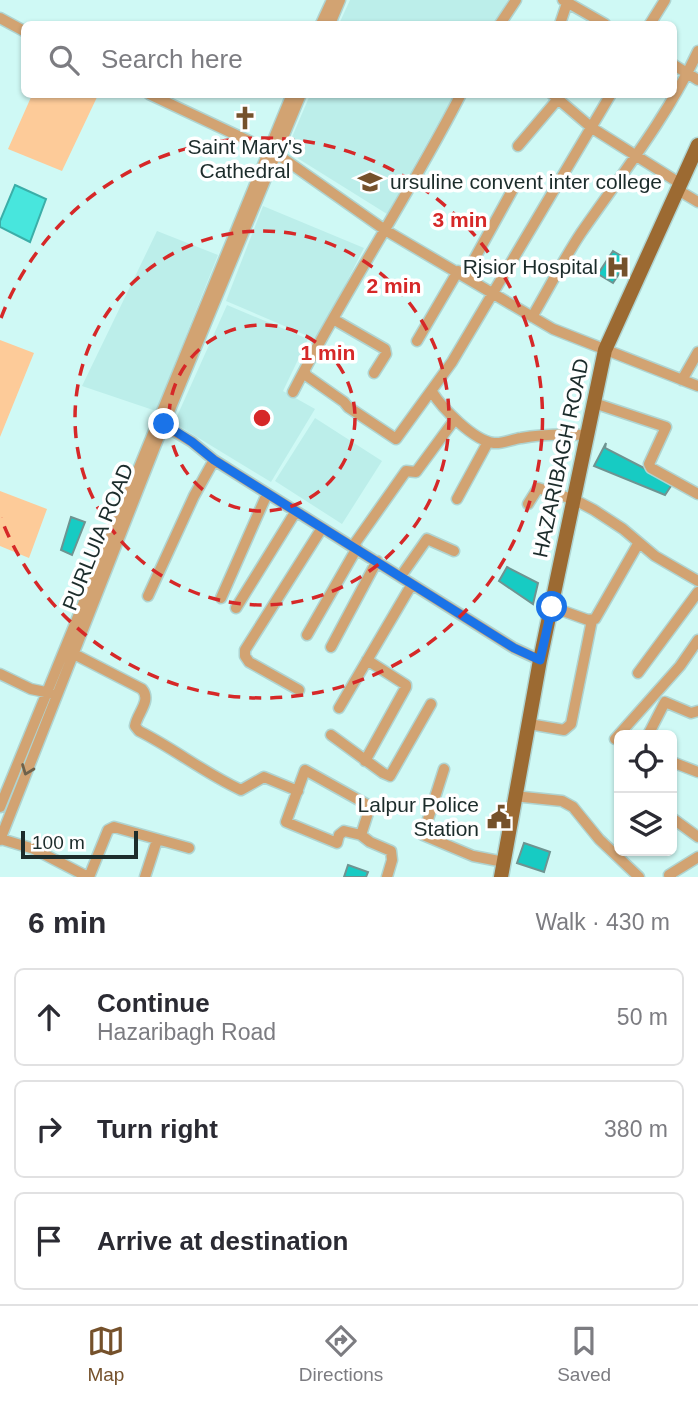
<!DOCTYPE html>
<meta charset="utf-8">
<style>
:root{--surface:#fff;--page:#f7f7f7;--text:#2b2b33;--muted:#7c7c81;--line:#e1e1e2;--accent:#75512b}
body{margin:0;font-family:Arial,sans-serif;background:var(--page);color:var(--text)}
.controls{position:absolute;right:21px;bottom:21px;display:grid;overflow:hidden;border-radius:10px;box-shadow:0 2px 5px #0004}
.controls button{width:63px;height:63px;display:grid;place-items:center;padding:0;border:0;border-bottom:2px solid var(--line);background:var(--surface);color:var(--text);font:35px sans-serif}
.scale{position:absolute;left:21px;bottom:18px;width:117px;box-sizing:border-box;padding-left:7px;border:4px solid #1c2c2b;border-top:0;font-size:19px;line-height:24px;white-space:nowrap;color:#1c2c2b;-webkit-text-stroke:5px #fff;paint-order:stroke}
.stop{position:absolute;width:21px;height:21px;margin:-16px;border:5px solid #1a73e8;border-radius:50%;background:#fff}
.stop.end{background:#1a73e8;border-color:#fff;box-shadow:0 2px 7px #0008}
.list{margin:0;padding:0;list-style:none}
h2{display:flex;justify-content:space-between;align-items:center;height:91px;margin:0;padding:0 28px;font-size:30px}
h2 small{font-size:23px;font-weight:400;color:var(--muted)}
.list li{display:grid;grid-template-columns:46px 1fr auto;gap:21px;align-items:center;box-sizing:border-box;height:98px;margin:0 14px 14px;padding:0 14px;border:2px solid var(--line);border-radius:10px}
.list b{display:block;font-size:26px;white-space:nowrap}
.list p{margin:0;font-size:23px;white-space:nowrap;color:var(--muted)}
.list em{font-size:23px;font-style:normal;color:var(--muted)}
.icon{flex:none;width:38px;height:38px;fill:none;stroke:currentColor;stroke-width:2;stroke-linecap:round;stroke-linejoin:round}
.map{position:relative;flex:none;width:698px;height:877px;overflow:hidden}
.search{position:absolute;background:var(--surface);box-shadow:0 2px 5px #0004;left:21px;right:21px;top:21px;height:77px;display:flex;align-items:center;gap:18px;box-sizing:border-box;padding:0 24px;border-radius:10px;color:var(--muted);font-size:26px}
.sheet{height:427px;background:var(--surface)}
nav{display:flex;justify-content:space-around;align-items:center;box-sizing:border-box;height:98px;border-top:2px solid var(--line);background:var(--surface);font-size:19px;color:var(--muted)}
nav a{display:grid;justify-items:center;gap:4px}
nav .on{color:var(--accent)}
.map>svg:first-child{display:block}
.built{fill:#bceeea}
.green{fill:#fdcb99}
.water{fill:#48e6dd;stroke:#3baea8;stroke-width:2}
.building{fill:#17cbc3;stroke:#6e9491;stroke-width:2}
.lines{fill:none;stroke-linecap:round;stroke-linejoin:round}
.minor-casing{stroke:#afd4d1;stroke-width:13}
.major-casing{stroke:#afd4d1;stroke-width:17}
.minor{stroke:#d2a372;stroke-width:10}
.major{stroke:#9c6a32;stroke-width:14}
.oneway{stroke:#6e624b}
.route{stroke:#1a73e8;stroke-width:9}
.ring{fill:none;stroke:#d62828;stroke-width:3.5;stroke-dasharray:12 9}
.labels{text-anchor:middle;stroke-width:7;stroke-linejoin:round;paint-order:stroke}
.poi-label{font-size:21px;fill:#1c2c2b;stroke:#fff;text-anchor:end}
.street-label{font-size:21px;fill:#1c2c2b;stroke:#fff}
.centre{fill:#d62828;stroke:#fff;stroke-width:3.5}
.ring-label{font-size:21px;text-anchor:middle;font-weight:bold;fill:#d62828;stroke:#fff;stroke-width:7;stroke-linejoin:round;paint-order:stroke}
</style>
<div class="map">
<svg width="698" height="877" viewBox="0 0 698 877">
<rect width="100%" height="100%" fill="#cff9f5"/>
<path class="built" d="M350,0H508L494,24H339Z
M310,95V94L454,95L387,214L286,151Z
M263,206L364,248L317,340L226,301Z
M157,231L218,255L156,411L82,386Z
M227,305L308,339L283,391L315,409L271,482L174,423Z
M315,418L382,461L342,524L275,481Z"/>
<path class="green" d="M32,95H98L62,171L8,149Z
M0,340L34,353L0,437Z
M0,491L47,509L29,558L0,546Z"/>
<path class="water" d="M15,185L46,199L30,242L0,227V221Z"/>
<path class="building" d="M613,251L628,260L613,283L598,274Z
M606,443L605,448L673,483L665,495L594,466Z
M71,517L85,522L72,555L61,550Z
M507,567L538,583L533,604L499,581Z
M524,843L550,852L544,872L517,863Z
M348,865L368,872L366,877H344Z"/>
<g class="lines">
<g class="minor-casing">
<path id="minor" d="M563,0L605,24
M0,18L24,31
M321,24L332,0
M330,24L340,0
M500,24L516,0
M560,24L567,3
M650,24L665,0
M674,65L698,80
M149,94L277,154L385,230L553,329L698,386
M552,94L592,128L681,184
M518,146L558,99
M678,190L698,202
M465,276L513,189
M532,317C548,290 563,260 581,233C622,174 668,116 698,51
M333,319L385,349L386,354L374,373
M417,341L458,271
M304,371L307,376L344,402L348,407L396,439L452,362L611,94
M682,380L698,352
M293,392C345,290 409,196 461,94
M432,392C442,408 474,441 494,443C503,444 512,439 521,438C542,434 566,434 587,435
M594,403L666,427L649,464L651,468L698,494
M157,421L192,442L214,460L514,648L540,660
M457,499L488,442
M528,504L538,488L575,500L594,510L623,529L655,556L698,581
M353,546L406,471L416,472L455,419
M401,576L427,539L454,551
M148,596L194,496L214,460
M221,598L267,494
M552,607L588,620L595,619L638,544
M236,608L296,511
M307,635L357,548
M331,647L377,561
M72,653L142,689C152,701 137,713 135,726L139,731C175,749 204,773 241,790L264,777L298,791
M638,673L698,592
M0,674L31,689L50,693
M299,690L249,662L245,656V650L322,528
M339,708L412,584
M529,724L564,730L571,724L592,620
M331,735L383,773L390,776L431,704
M648,735L665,702L691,713L698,711
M615,739L680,666L698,640
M365,761L406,687V685L367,660
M672,762L698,772
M444,769L423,835L473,856L504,862
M514,796L562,801L573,807L599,839L639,877
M0,807L292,94
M672,818L698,837
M361,835L344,831L339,835L337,843L286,822L305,770L366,804L369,810L361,835L370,842L391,851L392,860L387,877
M1,839L34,849L88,877
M0,840L164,424L301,94
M89,877L108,830L114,827L189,848
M145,877L157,840
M671,877L669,875L698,857"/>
</g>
<g class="major-casing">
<path id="major" d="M501,877L540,660L605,350L698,145"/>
</g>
<use href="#minor" class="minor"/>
<use href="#major" class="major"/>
</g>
<defs><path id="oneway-chevron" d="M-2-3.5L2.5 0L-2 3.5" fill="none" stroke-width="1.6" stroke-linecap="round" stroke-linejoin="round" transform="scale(1.75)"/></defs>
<use class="oneway" href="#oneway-chevron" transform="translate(27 770) rotate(111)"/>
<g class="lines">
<path class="route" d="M164,424L192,442L214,460L514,648L540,660L552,607"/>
</g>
<g class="ring">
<circle cx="262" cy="418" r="93"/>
<circle cx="262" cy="418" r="187"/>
<path d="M1 318A280 280 0 1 1 1 518"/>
</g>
<defs>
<g id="church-bare" transform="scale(1.89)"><path d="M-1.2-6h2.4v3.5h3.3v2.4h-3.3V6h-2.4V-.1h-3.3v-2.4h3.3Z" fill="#75512b" stroke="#fff" stroke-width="2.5" paint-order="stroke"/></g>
<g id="university-bare" transform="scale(1.89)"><path d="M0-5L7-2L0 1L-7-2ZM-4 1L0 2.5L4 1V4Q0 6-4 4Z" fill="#75512b" stroke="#fff" stroke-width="2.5" paint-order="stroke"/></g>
<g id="hospital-bare" transform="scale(1.89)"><path d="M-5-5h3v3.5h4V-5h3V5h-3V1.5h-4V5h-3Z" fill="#75512b" stroke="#fff" stroke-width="2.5" paint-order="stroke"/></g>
<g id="civic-bare" transform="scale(1.89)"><path d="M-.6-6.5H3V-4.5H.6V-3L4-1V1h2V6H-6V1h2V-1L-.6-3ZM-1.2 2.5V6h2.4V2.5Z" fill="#75512b" stroke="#fff" stroke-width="2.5" paint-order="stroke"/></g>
</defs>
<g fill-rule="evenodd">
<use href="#church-bare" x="245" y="118"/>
<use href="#university-bare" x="370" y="182"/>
<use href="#hospital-bare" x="618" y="267"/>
<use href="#civic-bare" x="499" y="817"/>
</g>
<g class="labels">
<g class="poi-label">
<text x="245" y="154" text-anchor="middle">Saint Mary's<tspan x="245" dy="24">Cathedral</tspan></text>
<text x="390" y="189" text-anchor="start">ursuline convent inter college</text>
<text x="598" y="274">Rjsior Hospital</text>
<text x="479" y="812">Lalpur Police<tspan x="479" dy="24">Station</tspan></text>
</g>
<g class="street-label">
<text transform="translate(561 458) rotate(-78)" y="7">HAZARIBAGH ROAD</text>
<text transform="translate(98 537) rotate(-68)" y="7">PURLUIA ROAD</text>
</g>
</g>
<circle cx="262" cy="418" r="10" class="centre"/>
<g class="ring-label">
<text x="460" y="227">3 min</text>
<text x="394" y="293">2 min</text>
<text x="328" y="360">1 min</text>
</g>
</svg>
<div class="controls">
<button><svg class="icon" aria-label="locate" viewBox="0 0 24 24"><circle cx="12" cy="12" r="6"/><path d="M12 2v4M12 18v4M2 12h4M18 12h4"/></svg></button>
<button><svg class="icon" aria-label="layers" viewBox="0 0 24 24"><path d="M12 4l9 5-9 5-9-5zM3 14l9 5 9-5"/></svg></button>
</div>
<div class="scale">100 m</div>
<div class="stop" style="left:552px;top:607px"></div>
<div class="stop end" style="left:164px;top:424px"></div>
<div class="search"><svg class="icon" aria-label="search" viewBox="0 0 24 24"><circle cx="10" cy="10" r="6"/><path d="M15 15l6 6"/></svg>Search here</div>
</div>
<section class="sheet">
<h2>6 min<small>Walk · 430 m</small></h2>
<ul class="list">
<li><svg class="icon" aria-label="ahead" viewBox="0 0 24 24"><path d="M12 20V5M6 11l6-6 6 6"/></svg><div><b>Continue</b><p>Hazaribagh Road</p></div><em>50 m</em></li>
<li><svg class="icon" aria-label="right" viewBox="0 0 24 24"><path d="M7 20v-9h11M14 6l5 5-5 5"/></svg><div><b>Turn right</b></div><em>380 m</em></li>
<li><svg class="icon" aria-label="arrive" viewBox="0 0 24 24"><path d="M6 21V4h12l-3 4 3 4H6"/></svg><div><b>Arrive at destination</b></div></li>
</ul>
</section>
<nav>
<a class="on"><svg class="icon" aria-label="map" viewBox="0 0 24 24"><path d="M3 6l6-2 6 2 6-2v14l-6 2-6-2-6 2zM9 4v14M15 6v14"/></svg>Map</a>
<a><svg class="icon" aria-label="directions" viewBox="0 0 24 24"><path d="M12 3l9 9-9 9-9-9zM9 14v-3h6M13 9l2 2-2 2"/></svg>Directions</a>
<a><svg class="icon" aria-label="saved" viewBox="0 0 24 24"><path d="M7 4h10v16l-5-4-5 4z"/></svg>Saved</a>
</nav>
